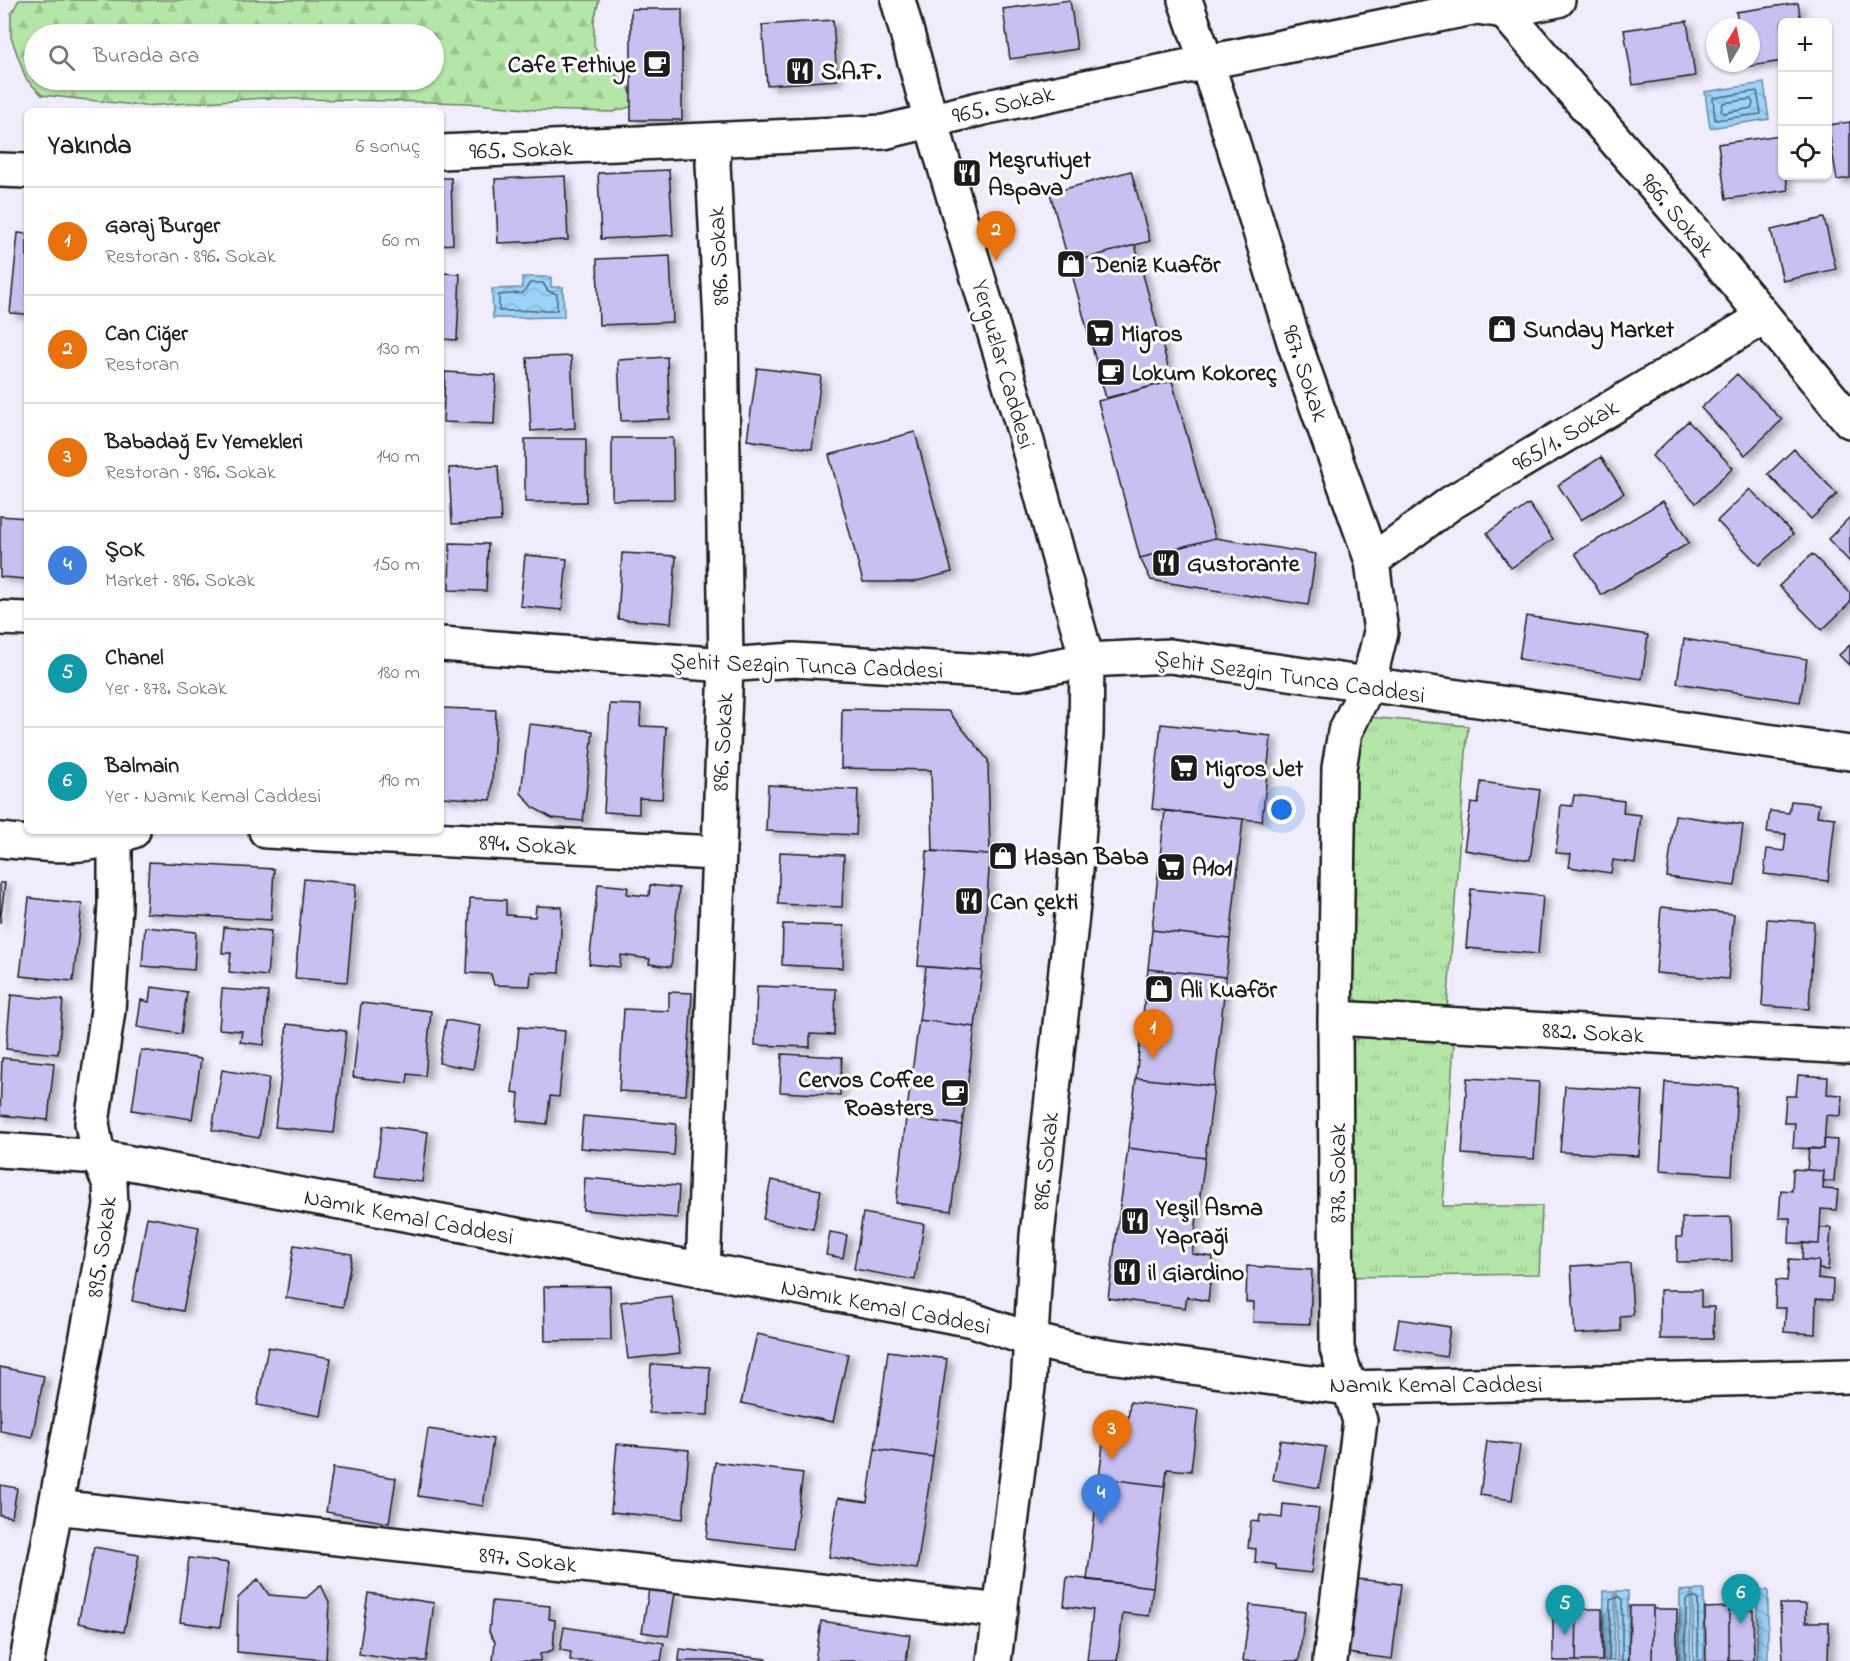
<!DOCTYPE html>
<html lang="tr">
<meta charset="utf-8">
<style>
:root{--surface:#fff;--page:#f2f2f2;--text:#202124;--muted:#757577;--line:#e0e0e0;--accent:#b45309}
body{margin:0;font-family:"Indie Flower",sans-serif;background:var(--page);color:var(--text)}
.controls{position:absolute;right:18px;top:18px;display:grid;overflow:hidden;border-radius:9px;box-shadow:0 2px 4px #0004}
.controls button{width:54px;height:54px;display:grid;place-items:center;padding:0;border:0;border-bottom:2px solid var(--line);background:var(--surface);color:var(--text);font:30px sans-serif}
.compass{position:absolute;left:1706px;top:18px;width:54px;height:54px;border-radius:50%;background:var(--surface);box-shadow:0 2px 4px #0004;rotate:10deg}
.you{position:absolute;left:1282px;top:810px;width:21px;height:21px;margin:-15px;border:4px solid #fff;border-radius:50%;background:#1a73e8;box-shadow:0 0 0 9px #1a73e833}
.badge{display:grid;place-items:center;width:39px;height:39px;border-radius:50%;background:var(--accent);color:#fff;font-size:20px;font-weight:700}
.pin{position:absolute;translate:-50% -50px;filter:drop-shadow(0 2px 3px #0008)}
.pin::after{content:'';position:absolute;top:32px;width:21px;height:18px;background:inherit;clip-path:polygon(0 0,100% 0,50% 100%)}
.list{margin:0;padding:0;list-style:none}
h2{display:flex;justify-content:space-between;align-items:center;height:78px;margin:0;padding:0 24px;font-size:26px}
h2 small{font-size:20px;font-weight:400;color:var(--muted)}
.list li{display:grid;grid-template-columns:39px 1fr auto;gap:18px;align-items:center;box-sizing:border-box;height:108px;padding:0 24px;border-top:2px solid var(--line)}
.list b{display:block;font-size:22px;white-space:nowrap}
.list p{margin:0;font-size:20px;white-space:nowrap;color:var(--muted)}
.list em{font-size:20px;font-style:normal;color:var(--muted)}
.icon{flex:none;width:33px;height:33px;fill:none;stroke:currentColor;stroke-width:2;stroke-linecap:round;stroke-linejoin:round}
.map{position:relative;flex:none;width:1850px;height:1661px;overflow:hidden}
.search{position:absolute;background:var(--surface);box-shadow:0 2px 4px #0004;left:24px;top:24px;width:420px;height:66px;display:flex;align-items:center;gap:15px;box-sizing:border-box;padding:0 21px;border-radius:33px;color:var(--muted);font-size:22px}
.panel{position:absolute;background:var(--surface);box-shadow:0 2px 4px #0004;left:24px;top:108px;width:420px;height:726px;border-radius:9px}
.map>svg:first-child{display:block}
.grass{fill:url(#grass-tufts);stroke:#688162;stroke-width:1.5}
.forest{fill:url(#forest-firs);stroke:#688162;stroke-width:1.5;fill-rule:evenodd}
.water{fill:url(#water-waves);stroke:#6889a1;stroke-width:1.5}
.lines{fill:none;stroke-linecap:round;stroke-linejoin:round}
.shore{stroke:#4e6574;stroke-width:1.5}
.building{fill:#c9c0f2;stroke:#1c1c1c;stroke-width:1.5;filter:url(#shadow)}
.street-casing{stroke:#1c1c1c;stroke-width:38}
.secondary-casing{stroke:#1c1c1c;stroke-width:38}
.street{stroke:#fff;stroke-width:33}
.secondary{stroke:#fff;stroke-width:33}
.labels{text-anchor:middle;stroke-width:6;stroke-linejoin:round;paint-order:stroke}
.poi-label{font-size:24px;font-weight:bold;fill:#1c1c1c;stroke:#fff;text-anchor:start}
.street-label{font-size:24px;fill:#1c1c1c;stroke:#fff}
</style>
<div class="map">
<svg width="1850" height="1661" viewBox="0 0 1850 1661">
<defs>
<pattern id="grass-tufts" width="24" height="20" patternUnits="userSpaceOnUse" patternTransform="scale(1.5)"><rect width="24" height="20" fill="#b4e6a7"/><path d="M3 7l-1-3M5 7V3M7 7l1-3M15 17l-1-3M17 17v-4M19 17l1-3" fill="none" stroke="#9ac58f"/></pattern>
<pattern id="forest-firs" width="22" height="20" patternUnits="userSpaceOnUse" patternTransform="scale(1.5)"><rect width="22" height="20" fill="#b4e6a7"/><path d="M5 1l3.5 6h-7zM16 11l3.5 6h-7z" fill="#9ac58f"/></pattern>
<pattern id="water-waves" width="16" height="10" patternUnits="userSpaceOnUse" patternTransform="scale(1.5)"><rect width="16" height="10" fill="#9ad2f9"/><path d="M0 5q4-4 8 0t8 0" fill="none" stroke="#84b4d5"/></pattern>
<filter id="shadow"><feDropShadow dx="6" dy="4" stdDeviation="3" flood-color="#0004"/></filter>
</defs>
<rect width="100%" height="100%" fill="#efecfb"/>
<filter id="ink" filterUnits="userSpaceOnUse"><feTurbulence type="fractalNoise" baseFrequency=".0167" numOctaves="2"/><feDisplacementMap in="SourceGraphic" scale="12" xChannelSelector="R" yChannelSelector="G"/><feConvolveMatrix kernelMatrix="1 2 1 2 8 2 1 2 1" color-interpolation-filters="sRGB"/></filter>
<g filter="url(#ink)">
<path class="grass" d="M1368,717L1468,726L1447,1010L1366,1004L1358,1001L1351,994L1356,727Z
M1363,1035L1454,1043L1443,1206H1542L1539,1274L1348,1277L1351,1043Z"/>
<path class="forest" d="M19,0H599L594,21V45L606,67L626,82L636,105L613,112L536,110L468,103L264,98L144,106L42,95L26,79L11,37V14ZM34,34H434V80H34Z"/>
<path class="water" d="M1764,83L1769,119L1710,128L1705,92Z
M522,277H551V287H563L564,317L493,318L492,289L522,288Z
M1691,1590L1690,1661H1679L1680,1591Z
M1693,1590H1704V1661H1693Z
M1757,1590H1768V1661H1757Z
M1604,1591H1615L1614,1661H1603Z
M1617,1591H1628V1661H1617Z"/>
<g class="lines">
<path class="shore" d="M1757,91L1761,114L1715,120L1713,98Z
M1750,99L1753,102L1752,108L1724,113L1721,111L1723,103Z
M530,283H543L548,291L557,294V310L499,311V295L523,293Z
M1609,1661L1610,1600L1619,1597L1622,1600V1661
M1685,1661L1686,1599L1695,1597L1698,1599V1661"/>
</g>
<path class="building" d="M1070,0L1077,49L1010,59L1003,9Z
M1798,3L1801,22H1782V61L1745,67L1744,63H1751V27H1739L1736,12Z
M631,9H682V120H631Z
M833,20L837,80L767,85L762,25Z
M1687,21L1695,76L1633,85L1624,30Z
M1850,122V178L1837,180L1828,125Z
M1780,135L1782,176H1786L1788,190L1726,199L1718,144Z
M669,170L673,235L601,239L598,173Z
M1131,171L1150,241L1069,263L1050,193Z
M565,176L568,240L498,243L495,179Z
M441,178H451L453,244L441,245Z
M1824,218L1836,269L1783,281L1771,230Z
M18,233L27,234V314L10,313Z
M1135,245L1172,381L1106,398L1069,263Z
M670,256L673,322L599,325L597,259Z
M441,273L460,274L457,340L441,339Z
M571,356L575,428L531,431L527,358Z
M667,357L670,419L621,421L618,360Z
M757,368L821,376L812,449L747,440Z
M445,372L496,375L494,424L443,422Z
M1737,374L1782,420L1745,455L1701,408Z
M1172,381L1215,538L1140,558L1098,401Z
M1688,421L1733,468L1696,503L1652,456Z
M915,432L952,572L913,582H863L829,455Z
M612,438H673L674,499L612,500Z
M525,439H586V502H525Z
M1794,449L1837,494L1811,519L1768,474Z
M1601,457L1624,493L1581,520L1558,485Z
M498,466L501,521L452,524L449,468Z
M1750,489L1793,534L1759,565L1717,521Z
M1663,501L1689,543L1601,595L1575,553Z
M1529,504L1553,539L1511,568L1487,533Z
M0,516L27,518V579L0,577Z
M1850,517V562L1828,539Z
M1215,538L1316,554L1308,605L1151,580L1140,558Z
M450,543L488,544L486,591L449,590Z
M441,545H444L442,592H441Z
M622,553L676,556L671,623L618,619Z
M1812,554L1850,593V603L1822,630L1779,586Z
M525,555L567,559L562,610L520,606Z
M1526,616L1648,635L1642,679L1519,659Z
M1684,639L1807,659L1800,702L1677,683Z
M1850,645V666L1839,655Z
M610,704L641,705L640,726L666,727L662,799L639,798V814L604,812Z
M441,708L496,710L491,800L441,797Z
M842,709L948,711L988,760L990,855L933,851L931,770L841,768Z
M529,724L593,731L583,821L552,818L534,808L521,793Z
M1161,724L1271,736L1262,821L1152,809Z
M1481,782L1540,790L1530,860L1464,850L1471,803L1478,804Z
M768,785L858,790L856,835L766,831Z
M1574,795L1624,801L1623,813L1641,815L1635,863L1613,860L1611,873L1569,867L1571,854L1556,853L1561,805L1572,806Z
M1791,801L1819,804L1817,816L1835,818L1828,881L1764,874L1767,849L1784,851L1786,834L1767,832L1770,811L1789,813Z
M1165,811L1243,819L1230,939L1152,930Z
M1675,815L1743,825L1735,886L1667,877Z
M927,851L990,855L982,971L918,966Z
M780,852L844,855L842,907L778,904Z
M149,862L274,869L271,920L146,913Z
M304,879L356,884L347,982L295,978Z
M0,883H5L0,923Z
M598,884L628,887L627,894L649,896L650,885L679,888L671,967L649,964L650,959L621,955L620,967L589,964Z
M1471,889L1543,896L1538,954L1466,948Z
M29,898L82,904L73,981L20,976Z
M470,898L506,900V915L535,917L536,906L562,907L559,973L531,972L530,986L494,985L491,974L467,973Z
M1661,907L1734,914L1728,979L1656,973Z
M1767,919L1814,922L1809,1009L1762,1006Z
M783,924L844,926L843,968L782,965Z
M145,927L196,932L194,970L142,966Z
M224,927L271,931L267,976L229,972L231,953H222Z
M1152,930L1230,939L1226,977L1148,969Z
M926,967L982,971L975,1027L919,1020Z
M1148,969L1226,977L1214,1086L1136,1078Z
M757,986L836,989L834,1035L810,1034V1047L755,1045Z
M151,987L187,992L181,1034L137,1027L141,1000L149,1002Z
M222,989L268,992L264,1045L240,1042L242,1031L219,1029Z
M669,992L692,993L686,1095L619,1091L624,1009L669,1011Z
M11,995L63,1000L58,1054L6,1049Z
M361,1003L431,1011L425,1076L408,1074L407,1083L353,1077Z
M446,1020L481,1026L473,1069L439,1063Z
M919,1020L975,1027L962,1125L906,1118Z
M287,1024L346,1031L334,1133L275,1127Z
M519,1027L565,1031L559,1097L550,1096L547,1124L517,1121L519,1093L512,1092Z
M141,1050L201,1059L192,1119L132,1110Z
M782,1054L842,1057L840,1095L780,1092Z
M2,1058L54,1063L48,1120L0,1115Z
M222,1070L269,1078L259,1138L212,1130Z
M1798,1075L1828,1077L1827,1094L1842,1095L1841,1116L1826,1115L1824,1149L1793,1148L1795,1123H1784L1786,1096H1796Z
M1136,1078L1214,1086L1205,1158L1128,1148Z
M1467,1078L1539,1082L1534,1159L1462,1154Z
M1665,1082L1737,1087L1732,1175L1660,1170Z
M1565,1086L1643,1091L1639,1156L1560,1152Z
M583,1116L676,1124L674,1155L580,1148Z
M906,1118L962,1125L951,1211L896,1203Z
M382,1126L428,1132L422,1182L375,1176Z
M1824,1139L1837,1140L1834,1181H1823L1824,1171L1807,1170L1809,1148L1824,1149Z
M1128,1148L1205,1158L1192,1254L1213,1257L1208,1301L1187,1297L1185,1308L1108,1298Z
M1793,1169L1824,1171L1823,1189L1838,1190L1836,1210L1821,1209L1819,1244L1789,1243L1790,1218H1779L1781,1190L1792,1191Z
M585,1178L679,1186L677,1218L583,1210Z
M771,1180L821,1190L813,1229L763,1219Z
M863,1213L924,1224L915,1280L854,1269Z
M147,1217L199,1227L183,1311L132,1301Z
M1731,1217L1732,1261L1677,1262V1237H1682V1218Z
M1820,1228H1831L1828,1270L1819,1269V1261L1802,1260L1803,1243L1819,1244Z
M830,1232L847,1235L843,1258L826,1255Z
M294,1245L352,1254L343,1307L286,1298Z
M1789,1259L1819,1261L1818,1278L1833,1280L1832,1300L1816,1299L1815,1334L1784,1332L1786,1308H1775L1776,1280L1787,1281Z
M1630,1263L1633,1315L1620,1316L1621,1331L1575,1334L1571,1266Z
M1247,1266L1312,1270L1310,1324L1253,1322L1254,1302H1246Z
M610,1286L611,1340L545,1341L544,1287Z
M1660,1290H1701V1307H1714L1713,1339H1660Z
M672,1296L680,1353L628,1359L621,1302Z
M1399,1319L1450,1327L1446,1357L1394,1348Z
M757,1334L848,1354L833,1422L741,1403Z
M268,1347L331,1358L321,1416L257,1405Z
M888,1351L947,1359L933,1457L875,1449Z
M651,1364L710,1367L708,1415L649,1413Z
M0,1367L44,1376L32,1437L0,1431Z
M1130,1402L1198,1410L1191,1471L1167,1469L1165,1486L1099,1478L1106,1418L1128,1421Z
M428,1429L493,1439L483,1506L418,1496Z
M1280,1440L1326,1447L1319,1488L1273,1480Z
M1487,1441L1520,1445L1512,1500L1480,1495Z
M617,1444L689,1450L683,1519L611,1512Z
M875,1449L933,1457L917,1569L829,1557L838,1498L867,1502Z
M715,1462L803,1473L793,1549L706,1539Z
M333,1468L396,1478L389,1523L326,1512Z
M1099,1478L1165,1486L1153,1587L1087,1580Z
M0,1485L17,1488L12,1517L0,1515Z
M1283,1504L1319,1508L1311,1573L1276,1569V1565L1255,1562L1256,1549L1248,1548L1251,1521L1259,1522L1260,1515L1282,1518Z
M94,1547L139,1555L124,1632L78,1623Z
M189,1558L229,1563L220,1627L180,1622Z
M1067,1577L1153,1587L1149,1616L1123,1613L1117,1661H1087L1093,1610L1064,1606Z
M258,1579L269,1595L306,1598L321,1585L329,1602L326,1660L237,1652L238,1598Z
M1357,1579L1401,1584L1392,1659L1347,1653Z
M649,1589L675,1593L668,1636L642,1632Z
M368,1593L434,1603L426,1661H403L359,1654Z
M492,1601L550,1606L549,1619L555,1620L553,1650L540,1654V1661H493L495,1642L489,1632Z
M1780,1604H1806V1622H1829L1828,1661L1783,1660Z
M1250,1605L1305,1612L1299,1661H1243Z
M1553,1605H1577L1576,1661H1553Z
M1630,1606H1653L1652,1661H1629Z
M1729,1607V1661H1706L1705,1608Z
M1577,1609H1602V1661H1576Z
M1653,1609H1677V1661H1652Z
M1729,1610H1753L1754,1661H1729Z
M821,1621L910,1635L906,1661H815Z
M564,1627L664,1643L661,1661H570L571,1652L560,1650Z
M680,1649L766,1659V1661H679Z"/>
<g class="lines">
<g class="street-casing">
<path id="street" d="M1185,0L1222,108L1295,345L1372,561L1381,632L1368,685L1345,732L1339,768L1335,1018L1337,1349L1360,1421L1330,1661
M1504,11L1691,228L1850,421
M441,152L884,132L983,108L1477,7L1504,11L1558,0
M0,170L27,171
M1372,561L1451,503L1764,317
M266,831L717,853
M0,840C50,845 85,851 133,831
M1335,1018L1850,1047
M703,1271L726,665L721,323L713,164L715,140
M55,1507L1001,1611
M27,1661L111,1206L110,1184L98,1157L92,1123L108,1010L115,905V831"/>
</g>
<g class="secondary-casing">
<path id="secondary" d="M898,0L931,121L1024,431L1087,660L1086,734L1074,896L1037,1236L1028,1387L994,1661
M0,618L27,619
M441,644L726,665L794,660L1020,673L1087,660L1170,656L1850,753
M0,1150L98,1157L973,1320L1031,1340L1087,1353L1348,1388L1850,1376"/>
</g>
<use href="#street" class="street"/>
<use href="#secondary" class="secondary"/>
</g>
</g>
<defs>
<g id="cafe-square" transform="scale(1.5)"><rect x="-9" y="-9" width="18" height="18" rx="4" fill="#1c1c1c" stroke="#fff"/><path d="M-5.5-4.5H6V0H3Q3 3.5 0 3.5H-2.5Q-5.5 3.5-5.5 0ZM3-3.2v2h1.7v-2ZM-6 4.5H4V6H-6Z" fill="#fff"/></g>
<g id="restaurant-square" transform="scale(1.5)"><rect x="-9" y="-9" width="18" height="18" rx="4" fill="#1c1c1c" stroke="#fff"/><path d="M-5-6h1v4h1v-4h1v4h1v-4h1v5L-1.5 .5V6h-2V.5L-5-1ZM5-6V6H3V1.5H1.5Q1.5-4 5-6Z" fill="#fff"/></g>
<g id="shop-square" transform="scale(1.5)"><rect x="-9" y="-9" width="18" height="18" rx="4" fill="#1c1c1c" stroke="#fff"/><path d="M-5-2.5h2.3a2.7 3.5 0 0 1 5.4 0H5L5.5 6h-11ZM-1.5-2.5h3a1.5 2.3 0 0 0-3 0Z" fill="#fff"/></g>
<g id="supermarket-square" transform="scale(1.5)"><rect x="-9" y="-9" width="18" height="18" rx="4" fill="#1c1c1c" stroke="#fff"/><path d="M-6-5.5h2.5l.6 2H6L4.5 2H-2.5L-4.4-4H-6ZM-1.5 3.2a1.3 1.3 0 1 0 .1 0ZM3 3.2a1.3 1.3 0 1 0 .1 0Z" fill="#fff"/></g>
</defs>
<g fill-rule="evenodd">
<use href="#cafe-square" x="657" y="64"/>
<use href="#restaurant-square" x="800" y="71"/>
<use href="#restaurant-square" x="967" y="173"/>
<use href="#shop-square" x="1071" y="264"/>
<use href="#shop-square" x="1502" y="329"/>
<use href="#supermarket-square" x="1100" y="333"/>
<use href="#cafe-square" x="1111" y="372"/>
<use href="#restaurant-square" x="1166" y="563"/>
<use href="#supermarket-square" x="1184" y="768"/>
<use href="#shop-square" x="1003" y="856"/>
<use href="#supermarket-square" x="1171" y="867"/>
<use href="#restaurant-square" x="969" y="901"/>
<use href="#shop-square" x="1159" y="989"/>
<use href="#cafe-square" x="955" y="1093"/>
<use href="#restaurant-square" x="1135" y="1221"/>
<use href="#restaurant-square" x="1127" y="1272"/>
</g>
<g class="labels">
<g class="poi-label">
<text x="636" y="72" text-anchor="end">Cafe Fethiye</text>
<text x="821" y="79">S.A.F.</text>
<text x="988" y="167">Meşrutiyet<tspan x="988" dy="28">Aspava</tspan></text>
<text x="1092" y="272">Deniz Kuaför</text>
<text x="1523" y="337">Sunday Market</text>
<text x="1121" y="341">Migros</text>
<text x="1132" y="380">Lokum Kokoreç</text>
<text x="1187" y="571">Gustorante</text>
<text x="1205" y="776">Migros Jet</text>
<text x="1024" y="864">Hasan Baba</text>
<text x="1192" y="875">A101</text>
<text x="990" y="909">Can çekti</text>
<text x="1180" y="997">Ali Kuaför</text>
<text x="934" y="1087" text-anchor="end">Cervos Coffee<tspan x="934" dy="28">Roasters</tspan></text>
<text x="1156" y="1215">Yeşil Asma<tspan x="1156" dy="28">Yapraği</tspan></text>
<text x="1148" y="1280">il Giardino</text>
</g>
<g class="street-label">
<text transform="translate(1003 104) rotate(-13)" y="8">965. Sokak</text>
<text transform="translate(521 149) rotate(-2)" y="8">965. Sokak</text>
<text transform="translate(1678 215) rotate(50)" y="8">966. Sokak</text>
<text transform="translate(718 256) rotate(-93)" y="8">896. Sokak</text>
<text transform="translate(1004 364) rotate(74)" y="8">Yerguzlar Caddesi</text>
<text transform="translate(1306 373) rotate(71)" y="8">967. Sokak</text>
<text transform="translate(1565 435) rotate(-31)" y="8">965/1. Sokak</text>
<text transform="translate(807 665) rotate(2)" y="8">Şehit Sezgin Tunca Caddesi</text>
<text transform="translate(1290 676) rotate(8)" y="8">Şehit Sezgin Tunca Caddesi</text>
<text transform="translate(722 742) rotate(-87)" y="8">896. Sokak</text>
<text transform="translate(528 844) rotate(3)" y="8">894. Sokak</text>
<text transform="translate(1593 1032) rotate(3)" y="8">882. Sokak</text>
<text transform="translate(1045 1161) rotate(-84)" y="8">896. Sokak</text>
<text transform="translate(1337 1173) rotate(-90)" y="8">878. Sokak</text>
<text transform="translate(409 1216) rotate(11)" y="8">Namık Kemal Caddesi</text>
<text transform="translate(101 1247) rotate(-82)" y="8">895. Sokak</text>
<text transform="translate(886 1306) rotate(11)" y="8">Namık Kemal Caddesi</text>
<text x="1436" y="1392">Namık Kemal Caddesi</text>
<text transform="translate(528 1559) rotate(6)" y="8">897. Sokak</text>
</g>
</g>
</svg>
<div class="controls">
<button>+</button>
<button>−</button>
<button><svg class="icon" aria-label="locate" viewBox="0 0 24 24"><circle cx="12" cy="12" r="6"/><path d="M12 2v4M12 18v4M2 12h4M18 12h4"/></svg></button>
</div>
<svg class="compass" viewBox="-18 -18 36 36"><path d="M0-13l5 13h-10z" fill="#e53935"/><path d="M0 13l5-13h-10z" fill="#757577"/></svg>
<div class="you"></div>
<div class="pin badge" style="left:1153px;top:1059px;background:#e8710a">1</div>
<div class="pin badge" style="left:996px;top:261px;background:#e8710a">2</div>
<div class="pin badge" style="left:1112px;top:1460px;background:#e8710a">3</div>
<div class="pin badge" style="left:1101px;top:1524px;background:#3f7fe0">4</div>
<div class="pin badge" style="left:1565px;top:1635px;background:#0f9aa8">5</div>
<div class="pin badge" style="left:1741px;top:1624px;background:#0f9aa8">6</div>
<div class="search"><svg class="icon" aria-label="search" viewBox="0 0 24 24"><circle cx="10" cy="10" r="6"/><path d="M15 15l6 6"/></svg>Burada ara</div>
<section class="panel">
<h2>Yakında<small>6 sonuç</small></h2>
<ul class="list">
<li><span class="badge" style="background:#e8710a">1</span><div><b>Garaj Burger</b><p>Restoran · 896. Sokak</p></div><em>60 m</em></li>
<li><span class="badge" style="background:#e8710a">2</span><div><b>Can Ciğer</b><p>Restoran</p></div><em>130 m</em></li>
<li><span class="badge" style="background:#e8710a">3</span><div><b>Babadağ Ev Yemekleri</b><p>Restoran · 896. Sokak</p></div><em>140 m</em></li>
<li><span class="badge" style="background:#3f7fe0">4</span><div><b>ŞOK</b><p>Market · 896. Sokak</p></div><em>150 m</em></li>
<li><span class="badge" style="background:#0f9aa8">5</span><div><b>Chanel</b><p>Yer · 878. Sokak</p></div><em>180 m</em></li>
<li><span class="badge" style="background:#0f9aa8">6</span><div><b>Balmain</b><p>Yer · Namık Kemal Caddesi</p></div><em>190 m</em></li>
</ul>
</section>
</div>
